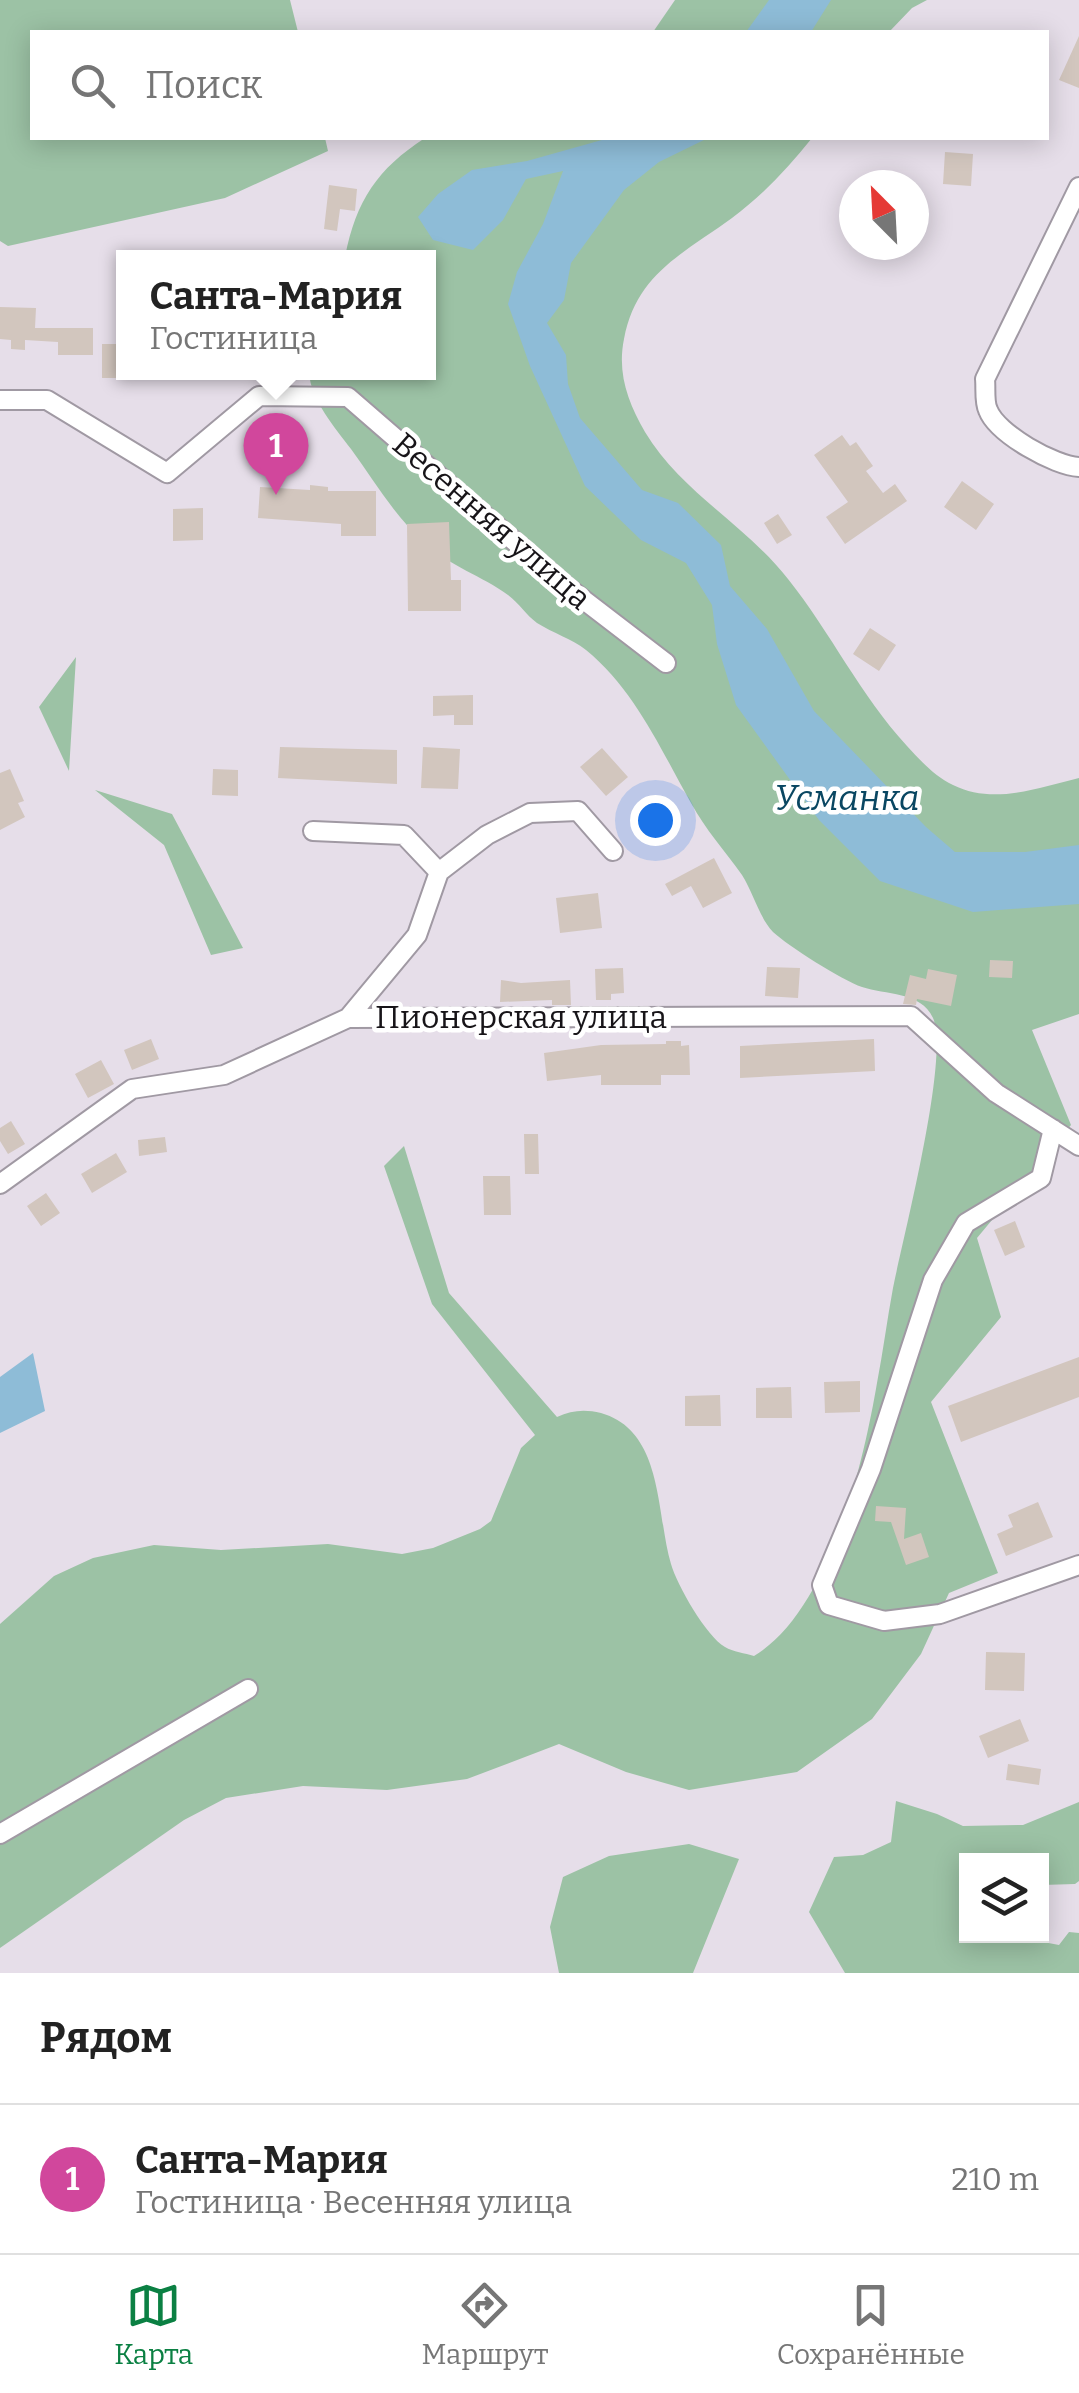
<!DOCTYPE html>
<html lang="ru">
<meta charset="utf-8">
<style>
:root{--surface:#fff;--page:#f2f2f2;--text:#222;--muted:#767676;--line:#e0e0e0;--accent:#0b8043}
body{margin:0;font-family:Bitter,serif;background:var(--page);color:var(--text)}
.controls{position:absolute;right:30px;bottom:30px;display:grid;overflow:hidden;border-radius:0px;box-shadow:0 5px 25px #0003}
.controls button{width:90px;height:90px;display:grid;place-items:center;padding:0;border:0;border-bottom:2px solid var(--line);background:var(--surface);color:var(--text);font:50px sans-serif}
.compass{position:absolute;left:839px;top:170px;width:90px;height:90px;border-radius:50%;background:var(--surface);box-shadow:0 5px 25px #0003;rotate:336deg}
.you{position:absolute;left:655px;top:820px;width:35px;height:35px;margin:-25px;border:8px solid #fff;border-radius:50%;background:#1a73e8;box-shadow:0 0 0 15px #1a73e833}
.badge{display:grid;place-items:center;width:65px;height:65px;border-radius:50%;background:var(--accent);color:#fff;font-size:32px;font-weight:700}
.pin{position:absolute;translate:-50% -82px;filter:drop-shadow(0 2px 5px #0008)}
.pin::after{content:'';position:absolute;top:52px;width:35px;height:30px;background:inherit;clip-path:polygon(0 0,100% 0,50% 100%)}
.popup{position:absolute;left:116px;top:250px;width:320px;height:130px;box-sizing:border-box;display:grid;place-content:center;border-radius:0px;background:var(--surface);filter:drop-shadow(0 2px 8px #0005);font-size:32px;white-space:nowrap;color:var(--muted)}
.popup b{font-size:38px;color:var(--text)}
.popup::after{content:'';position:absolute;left:50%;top:100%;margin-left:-20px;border:20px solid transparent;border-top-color:var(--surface)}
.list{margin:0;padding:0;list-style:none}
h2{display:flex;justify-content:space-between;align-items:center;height:130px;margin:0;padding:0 40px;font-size:42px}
h2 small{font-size:32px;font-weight:400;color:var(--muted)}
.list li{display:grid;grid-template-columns:65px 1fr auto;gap:30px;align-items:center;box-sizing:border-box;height:150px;padding:0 40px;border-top:2px solid var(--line)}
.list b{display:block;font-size:38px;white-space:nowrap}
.list p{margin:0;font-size:32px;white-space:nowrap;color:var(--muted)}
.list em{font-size:32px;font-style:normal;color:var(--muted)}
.icon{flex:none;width:55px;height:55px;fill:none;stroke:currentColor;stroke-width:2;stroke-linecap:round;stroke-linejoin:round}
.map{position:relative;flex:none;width:1079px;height:1973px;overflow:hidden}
.search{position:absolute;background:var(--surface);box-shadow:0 5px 25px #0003;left:30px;right:30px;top:30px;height:110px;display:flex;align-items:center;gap:25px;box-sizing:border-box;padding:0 35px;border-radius:0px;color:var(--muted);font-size:38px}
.sheet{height:280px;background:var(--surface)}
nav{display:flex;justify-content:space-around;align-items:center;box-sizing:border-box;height:140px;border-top:2px solid var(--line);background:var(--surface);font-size:28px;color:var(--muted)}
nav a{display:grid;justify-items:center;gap:5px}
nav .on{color:var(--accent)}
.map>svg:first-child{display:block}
.green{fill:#9cc2a5}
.water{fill:#8ebcd7}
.building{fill:#d2c6be}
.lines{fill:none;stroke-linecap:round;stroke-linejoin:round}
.minor-casing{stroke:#a099a3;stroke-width:22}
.minor{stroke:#fff;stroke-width:18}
.labels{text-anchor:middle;stroke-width:9;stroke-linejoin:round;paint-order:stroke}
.street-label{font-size:32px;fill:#171418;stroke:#fff}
.water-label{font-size:35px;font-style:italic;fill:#0a4762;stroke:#fff}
</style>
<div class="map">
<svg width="1079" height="1973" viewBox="0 0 1079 1973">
<rect width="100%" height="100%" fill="#e6dee9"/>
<path class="green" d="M0,0H290L298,32H32V138H325L328,151L225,198L8,246L0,241Z
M675,0H927L912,8L889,32H653Z
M425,138H812C788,168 763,195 732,218C684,253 636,274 624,339C617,373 628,403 645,432C681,492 746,525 788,579C831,633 860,695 907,746C921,761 934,776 953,785C993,805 1038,788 1079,778V1014L1032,1030L1071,1125L977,1238L1001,1317L931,1402L998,1573L949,1593L921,1654L872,1719L797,1772L689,1790L626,1772L559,1744L467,1779L387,1790L303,1786L226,1798L184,1820L0,1948V1624L54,1576L93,1558L154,1545L221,1550L328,1544L402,1554L433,1548L480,1529L491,1521L521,1448L535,1435L432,1304L384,1166L404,1146L449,1293L557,1417C572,1410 585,1409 601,1413C664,1431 656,1514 671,1564C677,1585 706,1636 725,1647C733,1652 745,1653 754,1656C829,1611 863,1465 877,1383C883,1352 887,1320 893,1288C903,1238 950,1057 933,1018C921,991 885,995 862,987C842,980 788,946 773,932C759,917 753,892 742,875C725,851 705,829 691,803C661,750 635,690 586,650C572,639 553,633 537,623C526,615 519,603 508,595C482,576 450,566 426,544C395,517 375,482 351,449C335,428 311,400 309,373L428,372V258L345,257C356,201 377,169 425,138Z
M76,657L69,771L39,707Z
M95,790L172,814L243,948L211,955L164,845Z
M896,1801L937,1814L963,1826L1023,1825L1079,1802V1881L1075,1884L1042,1885V1860H966V1936H1012L1059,1945L1069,1932L1079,1933V1973H845L809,1912L834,1857L863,1855L891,1842Z
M689,1844L739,1859L693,1973H559L550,1927L563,1877L609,1856Z"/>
<path class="water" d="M769,0H831L811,32H746Z
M609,138H708L659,162L624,190L571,263L564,300L547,323L566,355L568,384L580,418L642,490L678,503L721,545L730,586L767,629L814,711L926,827L955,852H1025L1079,845V904L973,912L880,881L819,820L736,705L717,644L712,605L686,563L641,540L585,486L530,366L508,304L517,272L543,224L563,171L526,179L503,220L473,250L433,240L418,217L438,194L472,170L527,161Z
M33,1353L45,1411L0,1433V1377Z"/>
<path class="building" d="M1079,36V88L1059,80Z
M945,152L973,154L971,186L943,184Z
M329,185L357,189L355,211L340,209L337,231L324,229Z
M0,307L36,308L35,328H93V355H58V342L25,340V350L11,349V340L0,339Z
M102,344H124V378H102Z
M842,435L850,446L856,442L873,466L866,471L883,493L895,484L907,501L845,544L826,517L848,502L814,455Z
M962,481L994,504L976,530L944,507Z
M310,485L328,487V491H376V536H341V524L258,518L260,487L310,490Z
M203,508V540L173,541V509Z
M778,514L792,535L777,544L764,523Z
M449,522L451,580H461V611H408L407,524Z
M870,628L896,645L879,671L853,654Z
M473,695V725H454V715L433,716V696Z
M280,747L397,750V784L278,778Z
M423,747L460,749L458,789L421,788Z
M602,748L628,777L606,796L580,767Z
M10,769L24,801L18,803L25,817L0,830V773Z
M213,769L238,770V796L212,795Z
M653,802L679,827L660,846L634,821Z
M714,858L732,893L703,908L691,886L672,896L665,884Z
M598,893L602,928L560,933L556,898Z
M990,960L1013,961L1012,978L989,977Z
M767,967L800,968L798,998L765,996Z
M623,968L624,993L611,994V1000H596L595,969Z
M928,969L957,975L951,1006L917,999L916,1005L903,1004L910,975L926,979Z
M501,980L521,983L570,980L571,1005H552V1000L500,1002Z
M151,1039L159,1059L132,1070L124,1050Z
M874,1039L875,1071L740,1078V1046Z
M666,1041H681V1046L689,1045L690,1075H661V1085H601V1075L547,1081L544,1053L601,1045L666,1044Z
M101,1060L114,1084L88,1098L75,1074Z
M11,1121L25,1144L8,1154L0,1141V1128Z
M524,1134H538L539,1174H525Z
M165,1137L167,1152L139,1156L138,1140Z
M116,1153L127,1172L92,1193L81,1174Z
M483,1176H510L511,1215H484Z
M46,1193L60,1213L41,1226L27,1206Z
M1015,1221L1025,1247L1005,1256L994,1230Z
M1079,1357V1397L961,1442L948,1406Z
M860,1381V1412L825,1413L824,1382Z
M791,1387L792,1418H756V1388Z
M720,1395L721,1426H685V1396Z
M1038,1502L1053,1537L1006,1556L997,1534L1013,1527L1008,1515Z
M876,1506L906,1508L904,1539L921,1533L929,1557L906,1565L891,1522L875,1521Z
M986,1652L1025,1653L1024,1691L985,1690Z
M1020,1719L1029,1741L988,1758L979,1736Z
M1008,1764L1041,1769L1039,1785L1006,1780Z"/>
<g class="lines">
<g class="minor-casing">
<path id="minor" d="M1079,187L985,379C986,388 984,402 988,410C997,434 1055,466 1079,467
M0,400H47L167,473L259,396L348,397L567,587L666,663
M313,831L404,835L439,872
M348,1018L417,935L439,872L487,835L530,813L578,811L613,851
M1053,1129L1041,1178L966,1223L933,1280L871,1469L822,1585L829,1605L884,1621L940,1614L1079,1565
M0,1184L132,1089L224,1075L348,1018L911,1016L996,1093L1079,1146
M0,1834L248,1689"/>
</g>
<use href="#minor" class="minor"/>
</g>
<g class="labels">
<g class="street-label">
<text transform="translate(492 521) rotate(41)" y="11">Весенняя улица</text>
<text x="521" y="1028">Пионерская улица</text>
</g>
<g class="water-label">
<text x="847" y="810">Усманка</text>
</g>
</g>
</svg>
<div class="controls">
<button><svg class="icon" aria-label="layers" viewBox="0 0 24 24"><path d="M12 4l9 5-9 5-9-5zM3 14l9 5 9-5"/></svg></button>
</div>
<svg class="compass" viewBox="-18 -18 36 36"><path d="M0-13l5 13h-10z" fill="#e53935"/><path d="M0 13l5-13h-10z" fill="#767676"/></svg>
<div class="you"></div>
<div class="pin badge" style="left:276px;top:495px;background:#d1479c">1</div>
<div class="popup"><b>Санта-Мария</b>Гостиница</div>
<div class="search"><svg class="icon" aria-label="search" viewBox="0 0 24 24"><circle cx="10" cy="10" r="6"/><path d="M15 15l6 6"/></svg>Поиск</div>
</div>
<section class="sheet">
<h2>Рядом<small></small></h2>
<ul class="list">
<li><span class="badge" style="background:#d1479c">1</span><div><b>Санта-Мария</b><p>Гостиница · Весенняя улица</p></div><em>210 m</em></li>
</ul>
</section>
<nav>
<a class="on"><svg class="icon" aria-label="map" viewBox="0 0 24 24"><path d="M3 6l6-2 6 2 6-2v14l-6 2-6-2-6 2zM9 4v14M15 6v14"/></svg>Карта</a>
<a><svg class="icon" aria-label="directions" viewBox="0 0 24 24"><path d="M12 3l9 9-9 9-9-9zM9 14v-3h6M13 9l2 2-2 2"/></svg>Маршрут</a>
<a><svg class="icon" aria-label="saved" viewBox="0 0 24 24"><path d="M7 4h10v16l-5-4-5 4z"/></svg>Сохранённые</a>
</nav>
